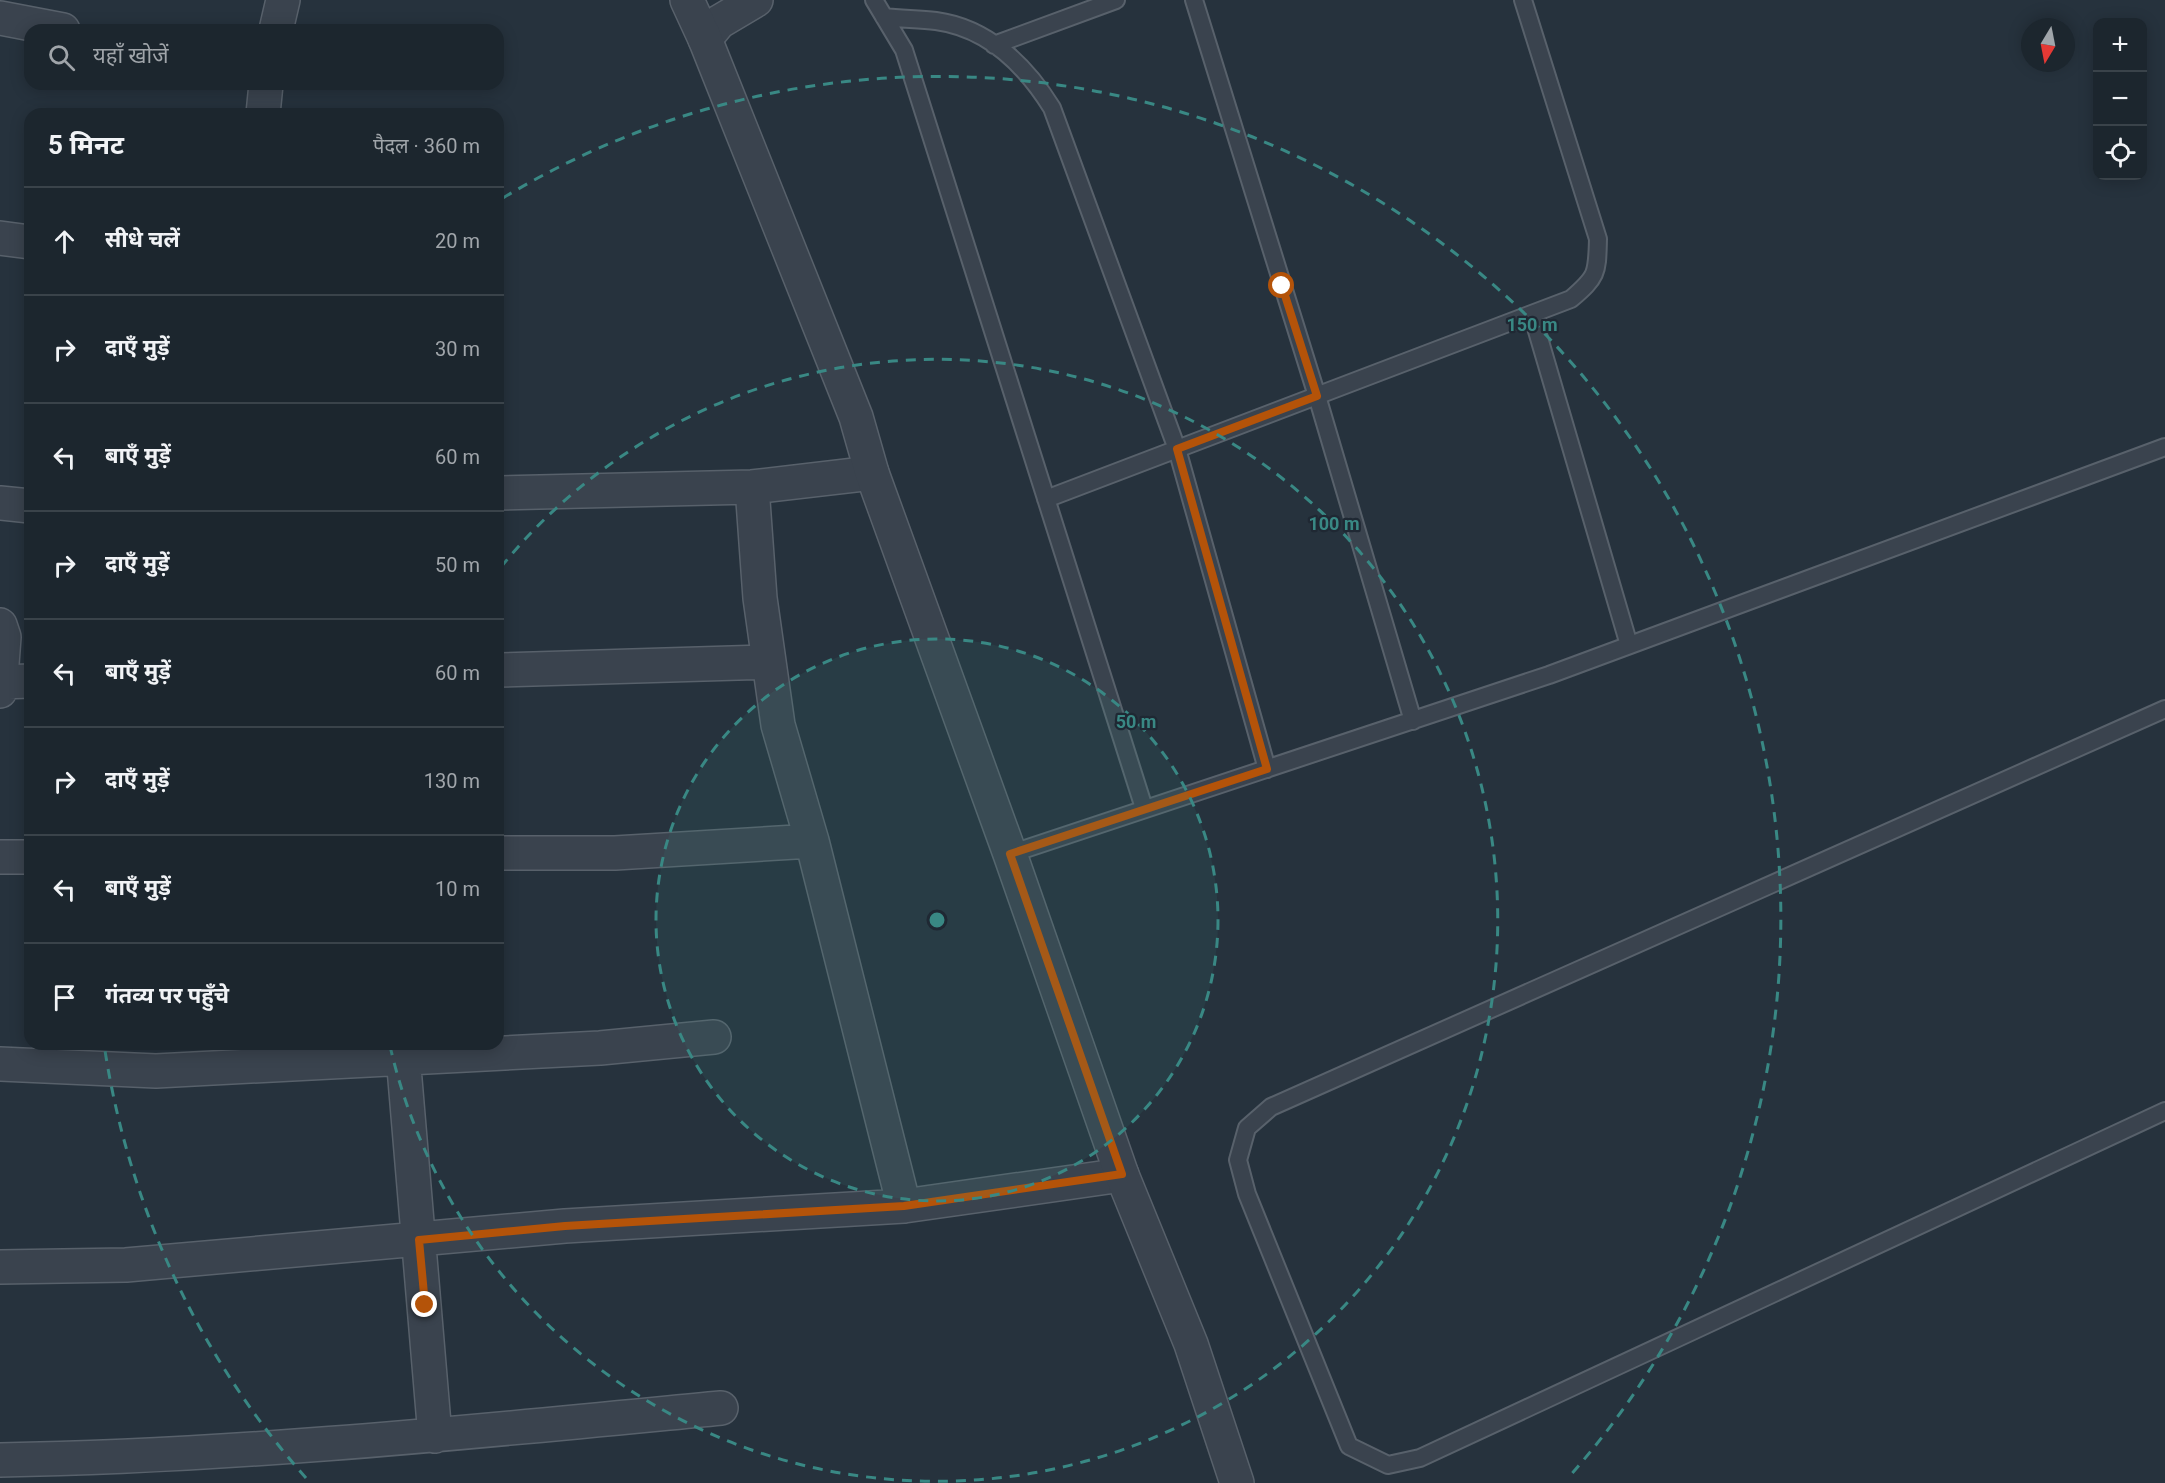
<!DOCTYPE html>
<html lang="hi">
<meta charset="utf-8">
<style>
:root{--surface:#1c262e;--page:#252e36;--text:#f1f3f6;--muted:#a0a5aa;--line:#3a434a}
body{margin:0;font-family:Roboto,"Noto Sans Devanagari",sans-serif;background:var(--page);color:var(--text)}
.controls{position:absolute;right:18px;top:18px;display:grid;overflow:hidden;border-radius:12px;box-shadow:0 3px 15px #0003}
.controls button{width:54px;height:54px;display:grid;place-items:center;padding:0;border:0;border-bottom:2px solid var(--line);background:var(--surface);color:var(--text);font:30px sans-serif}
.compass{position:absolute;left:2021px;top:18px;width:54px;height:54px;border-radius:50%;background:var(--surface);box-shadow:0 3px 15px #0003;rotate:190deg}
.stop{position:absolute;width:18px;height:18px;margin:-14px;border:4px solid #b45309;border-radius:50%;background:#fff}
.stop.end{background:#b45309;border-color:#fff;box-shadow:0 2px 6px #0008}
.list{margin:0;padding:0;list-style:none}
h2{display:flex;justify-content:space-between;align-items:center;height:78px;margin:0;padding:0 24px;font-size:26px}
h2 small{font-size:20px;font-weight:400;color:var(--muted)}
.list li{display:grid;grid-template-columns:39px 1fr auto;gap:18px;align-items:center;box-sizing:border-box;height:108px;padding:0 24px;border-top:2px solid var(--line)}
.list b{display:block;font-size:22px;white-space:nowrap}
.list em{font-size:20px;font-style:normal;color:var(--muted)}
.icon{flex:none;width:33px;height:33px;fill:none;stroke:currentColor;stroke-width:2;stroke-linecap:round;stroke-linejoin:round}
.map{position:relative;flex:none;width:2165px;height:1483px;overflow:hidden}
.search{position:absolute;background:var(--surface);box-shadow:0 3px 15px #0003;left:24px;top:24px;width:480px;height:66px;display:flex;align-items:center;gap:15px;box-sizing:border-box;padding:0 21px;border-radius:18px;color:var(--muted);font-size:22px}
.panel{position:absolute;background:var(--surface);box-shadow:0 3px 15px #0003;left:24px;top:108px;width:480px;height:942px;border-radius:18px}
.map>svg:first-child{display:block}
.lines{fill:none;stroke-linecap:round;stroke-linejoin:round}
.service-casing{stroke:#58616b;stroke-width:20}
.minor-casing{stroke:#58616b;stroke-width:36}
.tertiary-casing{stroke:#58616b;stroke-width:36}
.service{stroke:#3a434e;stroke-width:16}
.minor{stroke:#3a434e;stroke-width:33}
.tertiary{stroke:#3a434e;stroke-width:33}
.route{stroke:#b45309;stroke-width:8}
.ring{fill:none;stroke:#398884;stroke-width:3;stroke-dasharray:10 8}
.centre{fill:#398884;stroke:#1f2833;stroke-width:3}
.ring-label{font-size:18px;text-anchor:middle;font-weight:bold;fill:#398884;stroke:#1f2833;stroke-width:4.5;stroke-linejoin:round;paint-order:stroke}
</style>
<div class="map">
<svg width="2165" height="1483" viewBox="0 0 2165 1483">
<rect width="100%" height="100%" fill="#26323d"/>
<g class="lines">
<g class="service-casing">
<path id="service" d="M874,0L904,50L1144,808
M1194,0L1317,396L1413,721
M884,17C902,19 919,19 936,21C988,28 1026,66 1052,108L1177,449L1267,769
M994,45L1116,0
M1532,314L1629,645
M1046,499L1571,299C1598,276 1597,273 1598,239L1523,0
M2165,709L1271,1107L1247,1128L1238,1160L1247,1194L1349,1446L1388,1465L1420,1458L2165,1111
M1010,854L1549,675L2165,447"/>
</g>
<g class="minor-casing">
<path id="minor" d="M0,18L63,30
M276,30L283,0
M705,39L719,22L756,0
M263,114L266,84
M0,238L30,242
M752,487L760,598L778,725L812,841L904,1206
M498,493L752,487L872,473
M0,503L30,506
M0,625L4,637L0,691
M498,670L768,662
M1,682L30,681
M498,853H615L812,841
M0,857H30
M402,1044L435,1436
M0,1064L156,1071L600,1048L714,1037
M0,1267L126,1265L565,1226L904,1206L1122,1175
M0,1460C241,1456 481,1431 721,1408"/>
</g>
<g class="tertiary-casing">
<path id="tertiary" d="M687,0L705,39L856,417L872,473L1010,854L1122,1175L1191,1344L1237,1483"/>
</g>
<use href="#service" class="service"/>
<use href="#minor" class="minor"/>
<use href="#tertiary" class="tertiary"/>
</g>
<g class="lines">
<path class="route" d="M425,1305L419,1240L565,1226L904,1206L1122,1174L1010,854L1267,769L1177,449L1317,396L1282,286"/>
</g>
<circle cx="937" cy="920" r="281" fill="#398884" fill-opacity=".12"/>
<g class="ring">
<circle cx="937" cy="920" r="281"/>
<path d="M501 567A561 561 0 1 1 390 1046"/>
<path d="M306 1478A842 842 0 0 1 104 1044M503 198A842 842 0 0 1 1568 1478"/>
</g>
<circle cx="937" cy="920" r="9" class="centre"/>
<g class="ring-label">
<text x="1532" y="331">150 m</text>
<text x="1334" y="530">100 m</text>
<text x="1136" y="728">50 m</text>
</g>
</svg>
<div class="controls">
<button>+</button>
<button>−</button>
<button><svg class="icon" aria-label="locate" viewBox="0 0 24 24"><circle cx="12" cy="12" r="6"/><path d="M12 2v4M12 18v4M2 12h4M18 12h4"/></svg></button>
</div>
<svg class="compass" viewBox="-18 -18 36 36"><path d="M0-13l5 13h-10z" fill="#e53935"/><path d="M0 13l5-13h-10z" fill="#a0a5aa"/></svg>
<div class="stop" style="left:1282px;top:286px"></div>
<div class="stop end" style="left:425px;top:1305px"></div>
<div class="search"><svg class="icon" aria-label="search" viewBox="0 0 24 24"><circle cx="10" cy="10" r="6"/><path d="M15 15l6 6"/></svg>यहाँ खोजें</div>
<section class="panel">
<h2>5 मिनट<small>पैदल · 360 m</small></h2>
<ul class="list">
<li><svg class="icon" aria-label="ahead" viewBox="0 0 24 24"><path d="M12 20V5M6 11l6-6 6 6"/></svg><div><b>सीधे चलें</b></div><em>20 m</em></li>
<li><svg class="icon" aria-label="right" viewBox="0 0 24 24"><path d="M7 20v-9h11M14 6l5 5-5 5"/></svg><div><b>दाएँ मुड़ें</b></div><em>30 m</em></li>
<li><svg class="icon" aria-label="left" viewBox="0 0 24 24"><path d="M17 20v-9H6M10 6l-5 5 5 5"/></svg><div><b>बाएँ मुड़ें</b></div><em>60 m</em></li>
<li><svg class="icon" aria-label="right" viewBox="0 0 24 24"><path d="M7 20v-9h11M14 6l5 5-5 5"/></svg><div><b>दाएँ मुड़ें</b></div><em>50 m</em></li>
<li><svg class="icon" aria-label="left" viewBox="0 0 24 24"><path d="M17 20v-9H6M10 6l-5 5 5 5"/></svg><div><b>बाएँ मुड़ें</b></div><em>60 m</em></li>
<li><svg class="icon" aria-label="right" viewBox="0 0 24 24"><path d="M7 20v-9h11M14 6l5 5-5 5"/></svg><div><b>दाएँ मुड़ें</b></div><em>130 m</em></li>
<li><svg class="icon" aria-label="left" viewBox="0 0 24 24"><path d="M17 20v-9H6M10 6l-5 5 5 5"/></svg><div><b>बाएँ मुड़ें</b></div><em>10 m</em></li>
<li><svg class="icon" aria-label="arrive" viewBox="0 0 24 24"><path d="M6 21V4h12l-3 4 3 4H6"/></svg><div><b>गंतव्य पर पहुँचे</b></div></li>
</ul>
</section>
</div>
